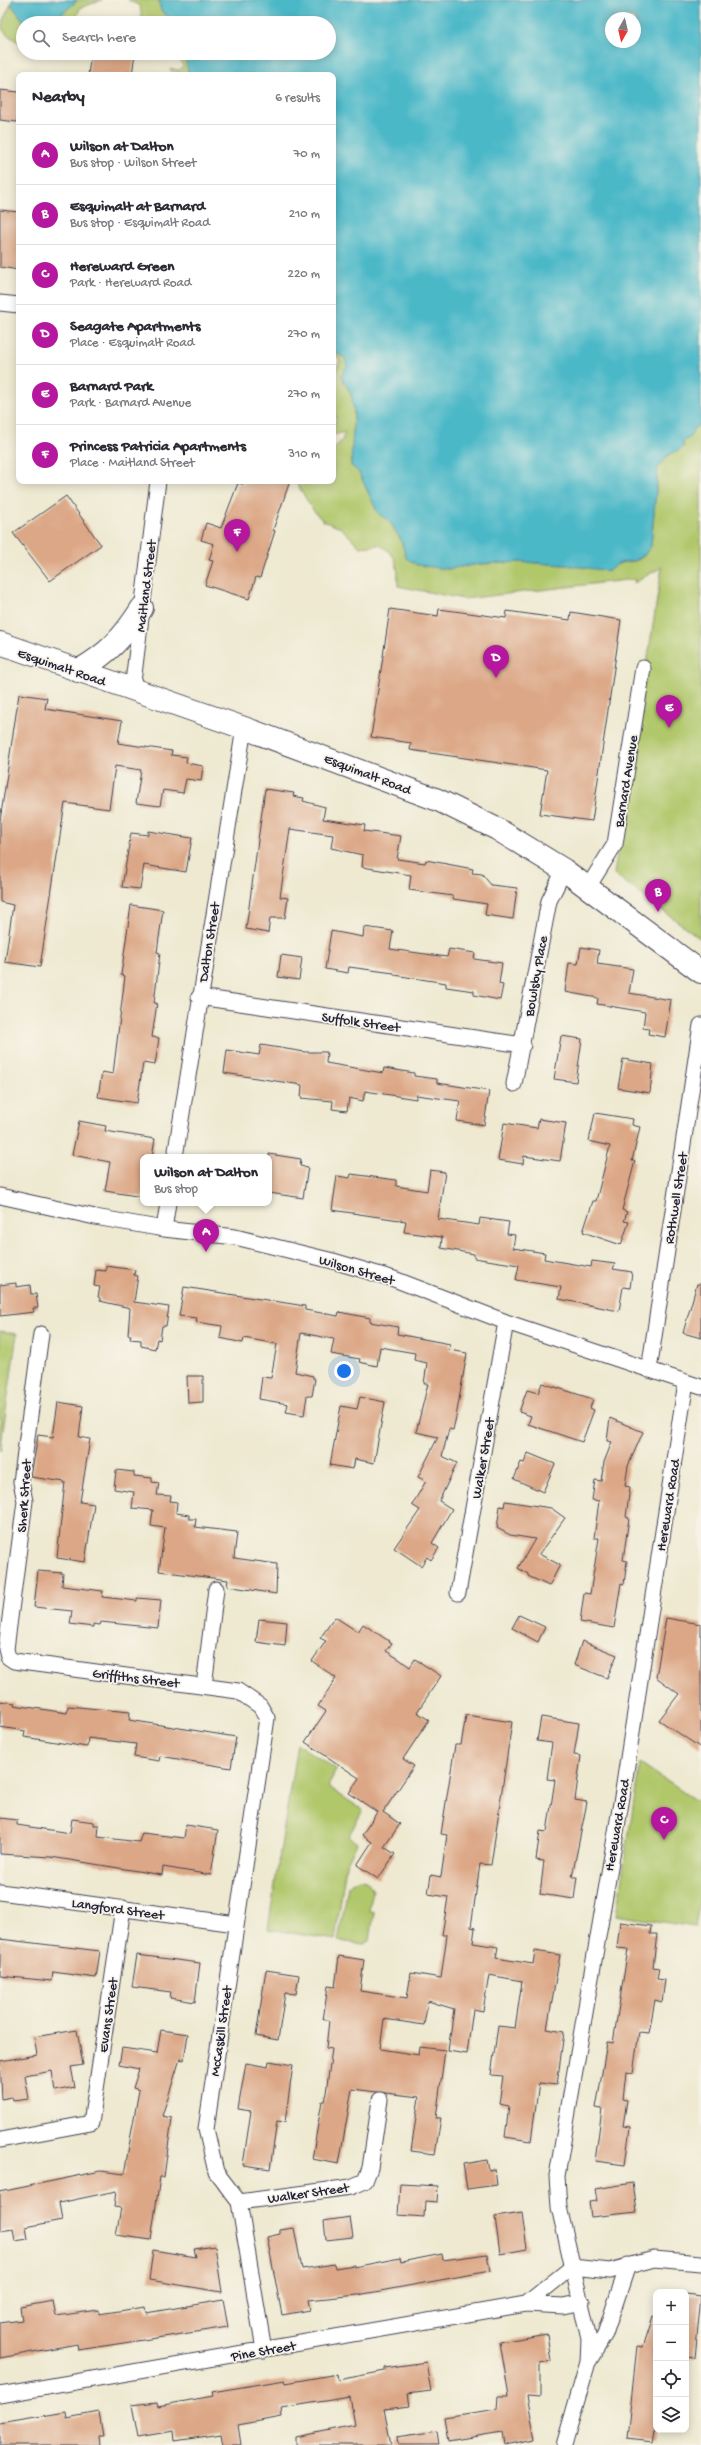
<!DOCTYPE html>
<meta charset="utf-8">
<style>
:root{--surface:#fff;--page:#f7f7f7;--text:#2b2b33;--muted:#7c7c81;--line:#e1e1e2;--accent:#b5179e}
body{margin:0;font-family:"Gochi Hand",sans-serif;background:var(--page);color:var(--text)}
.controls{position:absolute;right:12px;bottom:12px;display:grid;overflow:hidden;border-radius:8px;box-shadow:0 2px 10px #0003}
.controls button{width:36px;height:36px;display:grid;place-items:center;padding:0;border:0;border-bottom:1px solid var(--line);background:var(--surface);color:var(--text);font:20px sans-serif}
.compass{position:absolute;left:605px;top:12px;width:36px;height:36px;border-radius:50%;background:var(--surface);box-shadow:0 2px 10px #0003;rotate:188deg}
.you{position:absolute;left:344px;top:1371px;width:14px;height:14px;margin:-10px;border:3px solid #fff;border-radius:50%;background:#1a73e8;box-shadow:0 0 0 6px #1a73e833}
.badge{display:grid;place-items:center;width:26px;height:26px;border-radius:50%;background:var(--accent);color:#fff;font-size:13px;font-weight:700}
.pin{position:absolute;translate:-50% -33px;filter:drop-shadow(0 1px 2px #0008)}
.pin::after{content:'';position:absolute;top:21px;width:14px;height:12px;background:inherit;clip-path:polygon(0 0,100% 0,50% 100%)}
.popup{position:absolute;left:140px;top:1154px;width:132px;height:52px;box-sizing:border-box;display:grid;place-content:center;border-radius:8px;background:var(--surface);filter:drop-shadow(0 1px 3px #0005);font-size:13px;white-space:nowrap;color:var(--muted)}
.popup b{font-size:15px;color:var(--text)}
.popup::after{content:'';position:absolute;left:50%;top:100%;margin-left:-8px;border:8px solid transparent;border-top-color:var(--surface)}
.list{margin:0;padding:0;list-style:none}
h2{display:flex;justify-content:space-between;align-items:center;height:52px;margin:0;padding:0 16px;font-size:17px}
h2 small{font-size:13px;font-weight:400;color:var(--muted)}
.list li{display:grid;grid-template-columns:26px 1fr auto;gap:12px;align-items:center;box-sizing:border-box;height:60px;padding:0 16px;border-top:1px solid var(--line)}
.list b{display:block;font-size:15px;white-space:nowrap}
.list p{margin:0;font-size:13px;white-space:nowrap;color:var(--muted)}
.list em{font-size:13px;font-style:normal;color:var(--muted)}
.icon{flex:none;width:22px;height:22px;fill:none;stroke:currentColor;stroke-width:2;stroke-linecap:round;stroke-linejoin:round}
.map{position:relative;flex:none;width:701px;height:2445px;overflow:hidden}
.search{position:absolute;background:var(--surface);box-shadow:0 2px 10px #0003;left:16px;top:16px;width:320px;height:44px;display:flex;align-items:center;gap:10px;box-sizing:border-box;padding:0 14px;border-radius:22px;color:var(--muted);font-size:15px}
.panel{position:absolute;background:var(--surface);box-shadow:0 2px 10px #0003;left:16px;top:72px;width:320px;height:412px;border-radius:8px}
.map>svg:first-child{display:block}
.green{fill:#b0c76b;stroke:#697453}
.water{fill:#4cb8c8;stroke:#376d82;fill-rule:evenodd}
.building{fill:#dca786}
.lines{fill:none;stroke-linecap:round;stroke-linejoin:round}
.minor-casing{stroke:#414051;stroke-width:17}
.secondary-casing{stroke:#414051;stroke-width:24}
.minor{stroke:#fff;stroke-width:15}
.secondary{stroke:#fff;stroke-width:22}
.labels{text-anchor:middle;stroke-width:3.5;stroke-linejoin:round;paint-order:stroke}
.street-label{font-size:14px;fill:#22223b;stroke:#f7f3e8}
</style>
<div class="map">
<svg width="701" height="2445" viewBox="0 0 701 2445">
<rect width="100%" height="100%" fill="#f7f3e8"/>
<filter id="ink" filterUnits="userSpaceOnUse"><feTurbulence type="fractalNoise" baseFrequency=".025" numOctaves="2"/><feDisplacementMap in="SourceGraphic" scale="8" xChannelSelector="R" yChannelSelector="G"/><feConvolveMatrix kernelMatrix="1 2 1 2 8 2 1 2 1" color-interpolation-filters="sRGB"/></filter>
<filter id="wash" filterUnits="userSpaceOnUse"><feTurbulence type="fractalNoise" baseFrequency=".012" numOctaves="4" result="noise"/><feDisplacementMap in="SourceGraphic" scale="16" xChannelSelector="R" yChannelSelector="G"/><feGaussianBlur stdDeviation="0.9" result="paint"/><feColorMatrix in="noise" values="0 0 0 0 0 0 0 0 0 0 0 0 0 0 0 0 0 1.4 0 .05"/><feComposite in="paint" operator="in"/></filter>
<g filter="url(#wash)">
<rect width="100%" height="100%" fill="#eee9d0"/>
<path class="green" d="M78,0H102L80,8L75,23H51Z
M128,0H159L161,11L177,23H153V18L142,20L140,6Z
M11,4L25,23H23V45L6,34L2,28L3,20Z
M172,53H184L189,75L171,71L170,68L179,70L183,66L180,60Z
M333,351L345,358L347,366L341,376L351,394L354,411L351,466L358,471L378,513L390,522L401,540L406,558L447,569L480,564L523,562L565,565L617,563L636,561L644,556L651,546L658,468L668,455L683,448V441L689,438L694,428L701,424V939L614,874L662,567L634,583L635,579L464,599L398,586C398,567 398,554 379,545L360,547L341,528L323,521L313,510L297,484V481H333V450L342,440L345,432L333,435L336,416L333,412V376L340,361Z
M0,1331L17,1334L0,1451Z
M297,1744L336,1769L328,1787L363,1810L348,1837L357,1843L346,1865L335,1940L268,1929Z
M640,1763L701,1804V1893L695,1927L616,1915Z
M358,1879L367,1880L373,1891L369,1911L374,1912L370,1940L364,1944L338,1941L348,1886Z"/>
<path class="water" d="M12,0H78L51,23H25L11,4Z
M159,0H701V424L694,428L689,438L683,441V448L668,455L658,468L651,546C636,570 625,554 609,571L565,565L523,562L480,564L447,569L417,565L406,558L401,540L390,522L378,513L358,471L351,466L354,411L351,394L341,376L347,366L345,358L333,351V75H189L184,53H329V23H177L161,11ZM611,18H635V42H611Z"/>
<g id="blocks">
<path class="building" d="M91,53H135L132,75H88Z
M0,90L19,92L17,122L0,120Z
M0,210L19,212V270L0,267Z
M244,481H290L273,530L275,531L260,578L256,577L249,599L205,585L213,561L209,560L214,544L201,540L206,523L221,528L238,483L243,484Z
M66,496L101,545L50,581L13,533Z
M390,609L438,616L439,609L506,618L507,611L570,620L571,612L621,620L592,821L540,814L547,770L410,750L411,743L371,737Z
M19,694L47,698L45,709L122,721L118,743L172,751L171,755L187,757L186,763L203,766L201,781L186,779L183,793L163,790L160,806L136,803L141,770L115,766L109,809L65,803L40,967L5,962L13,905L0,902V821Z
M265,789L294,793L293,796L304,798L303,801L325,807L323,819L365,825L364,831L401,836L397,859L425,863L426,860L473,869L472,873L482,874L491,885L517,888L513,919L485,915L487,904L453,899V896L409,890L411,875L362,867L363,855L331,848L333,835L290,829L280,897L288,898L285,918H270L268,933L246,929Z
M148,831L192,838L186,872L144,865L140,889L122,887L131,833L148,835Z
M131,905L163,910L157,952L160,953L154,1003H157L152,1037L159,1038L155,1065L143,1063L137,1103L98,1097L102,1072L113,1074L125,976L121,975Z
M364,927L393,931L390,949L447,957L449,949L475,953L474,959L502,963L499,984L503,985L500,1000L474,995V991L446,987V983L394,975V973L349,967L348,973L325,969L331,931L363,937Z
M581,947L599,950L597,964L633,969L629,993L671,1000L665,1037L648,1034L649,1029L643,1028L645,1012L597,1004L598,998L565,992L569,963L578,964Z
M281,955L302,958L299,980L278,977Z
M561,1036L582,1039L576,1082L554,1079Z
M261,1045L305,1052H327L326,1063L383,1073L384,1068L414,1073V1076L437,1079V1083L489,1091L484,1125L457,1121L460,1101L416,1095V1099L365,1091L363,1101L349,1098L347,1111L332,1109L333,1101L301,1098L302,1085L224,1073L227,1050L259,1055Z
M623,1059L653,1064L650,1093L618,1088Z
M595,1113L633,1119L632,1125L640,1127L632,1161H635L622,1210L627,1212L624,1221L629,1222L621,1245L583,1232L593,1201H596L610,1146L589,1141Z
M539,1119L566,1123L560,1161L524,1156L523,1164L498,1160L504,1123L537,1128Z
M79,1121L106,1126L105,1131L155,1139L152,1157H143V1197L105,1191L110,1162L72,1155Z
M269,1154L301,1159L300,1166L308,1167L303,1198L269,1193Z
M430,1170L445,1172L438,1219L479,1225L480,1218L509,1222L507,1234L515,1235L513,1248L545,1253L544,1259L591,1267L592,1261L615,1264L613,1269L632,1272L630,1288L623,1287L619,1311L559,1299L561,1287L516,1280L519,1265L474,1258V1254L441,1248L442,1237L404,1232L406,1221L332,1210L337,1176L350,1178L351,1174L396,1180V1186L427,1191Z
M106,1266L135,1270L134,1275L138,1276L134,1302L169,1307L166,1326H162L160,1340L157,1339L155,1349L141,1346V1340L130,1339L131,1335H128L130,1308L100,1301V1298L98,1297L100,1287L94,1286L96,1270L106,1271Z
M16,1283V1287L30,1285L31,1294H36L38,1308H33L34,1312L0,1316V1285Z
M697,1284H701V1338L683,1333Z
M184,1287L305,1306V1310L338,1316L339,1312L370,1318V1322L398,1327L397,1334L450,1344L449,1350L467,1353L456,1417L453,1430L449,1429L442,1456L457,1463L439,1501L452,1509L432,1543L439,1548L431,1560L427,1557L421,1566L394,1548L420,1510L412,1505L426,1481L418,1477L438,1437L416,1432L428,1384H424L427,1363L414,1360L415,1353L380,1347L377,1366L359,1362L360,1359L331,1354L334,1339L301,1333L295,1372L313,1376V1378L315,1379L312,1396H307L304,1415L286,1412L288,1404L259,1399L262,1377L271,1378L277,1344L244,1338L243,1343L220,1338L222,1326L196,1322L197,1318L179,1316Z
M187,1376H203V1402L188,1403Z
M542,1383L593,1399L590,1408L594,1410L582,1442L528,1424L531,1416L519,1412L527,1390L538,1393Z
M360,1397L385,1402L374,1463L355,1459L353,1469L330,1465L341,1406L357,1409Z
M58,1402L83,1406L79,1437L90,1439L80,1502L94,1504L85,1562L57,1558L65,1482L31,1477L38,1435L53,1437Z
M610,1418L643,1432L628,1466L625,1486L630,1487L626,1517L629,1518L623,1560L627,1561L624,1584L621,1583L614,1628L580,1622L584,1593L590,1594L599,1538H594L599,1501L592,1500L595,1480L601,1481L604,1462L612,1442L607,1441Z
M528,1453L555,1464L543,1492L514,1479L521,1462L524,1463Z
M116,1470L134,1472V1476L152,1478V1482L159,1483L157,1495L171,1496L170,1501L177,1502L176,1513L189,1515V1519H196L195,1527L237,1532L234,1558L277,1564L276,1594L227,1586L228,1580L159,1571L165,1528L151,1526L153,1510L132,1508L134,1492L114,1489Z
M505,1501L551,1508L565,1518L539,1554L560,1565L549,1586L528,1576V1574L518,1568L535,1539L510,1535L497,1528L500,1506L504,1507Z
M38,1571L63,1573L62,1586L103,1591L102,1597L137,1601V1598L161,1600L158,1628L101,1622L100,1625L93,1624V1627L70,1624L72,1611L34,1607Z
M519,1615L545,1627L538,1642L512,1628Z
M335,1617L358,1632L363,1624L392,1643L386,1651L399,1659L410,1667L415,1659L441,1676L417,1712L429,1720L403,1759L414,1766L383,1812L400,1824L384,1847L395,1854L378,1879L357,1865L372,1842L362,1835L377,1812L349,1793L359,1778L305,1742L326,1711L318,1706L336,1678L312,1661L326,1641L320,1638Z
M666,1618L701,1624V1748L659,1720L679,1694L656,1677Z
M259,1619L287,1622L285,1646L256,1642Z
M582,1641L617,1655L607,1678L574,1665Z
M0,1701L15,1703L14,1705L67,1713L68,1706L130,1712L129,1720L236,1737L231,1768L160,1756L159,1761L134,1757L136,1744L88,1738L87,1747L24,1737L25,1731L0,1727Z
M466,1715L512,1722L491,1865L480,1864L471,1927L475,1928L473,1943L498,1947L496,1958L533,1964L535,1951L560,1955L547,2029L564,2032L557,2085L539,2083L531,2141L505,2137L509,2106L499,2104L503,2076L491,2075L498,2026L515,2028L522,1981L489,1975L483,2011L473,2009L467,2054L448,2051L454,2009L428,2001L424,2025L384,2019L380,2049L419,2055L420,2047L445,2050L436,2118H441L435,2154L411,2151L419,2097L352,2089L339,2164L312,2159L322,2101H324L326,2093L332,2049L326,2048L329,2020H323L328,1986L335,1987L339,1956L364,1960L360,1991L407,1998L411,1973L441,1978L447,1935H442L448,1897L428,1894L431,1875L441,1877L447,1835L441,1834L455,1745H461Z
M541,1717L579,1723L574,1755L581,1756L575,1800L587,1802L572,1877H577L574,1899L540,1894L544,1861L536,1860L540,1831L547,1832L555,1780L547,1779L552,1743L537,1741Z
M0,1818L17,1820V1825L70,1833L72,1819L94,1822V1825H99L98,1837L139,1842L142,1833L184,1838L186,1825L218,1830L211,1875L163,1867L162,1875L51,1857L0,1854Z
M620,1922L651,1926L650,1934H657L653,1967L659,1968L657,1979L665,1980L662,2002L655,2000L649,2033L639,2032L633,2073L626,2072L623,2099L627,2100L623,2126L630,2127L625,2165L595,2161L602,2109L596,2108L600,2085L607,2042L613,2043L628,1949L617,1948Z
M0,1939L100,1951L96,1978L53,1972L52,1981L0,1976Z
M137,1955L200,1963L195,2002L170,1998L171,1992L132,1987Z
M266,1970L299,1975L296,1994L285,1993L278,2040L256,2036Z
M77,2030L83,2065L71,2067L75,2087L55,2091L52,2071L25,2076L29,2099L13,2101L12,2097L2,2099L0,2061L37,2055L34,2037Z
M161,2030L188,2034L184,2060L180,2059L162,2116L172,2118L164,2177H160L151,2240L116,2235L121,2208L114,2207L116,2191L59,2203L62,2220L26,2227L28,2239L15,2241L13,2229L0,2231V2192L101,2171L124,2174L139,2090L133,2088L139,2069L119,2065L122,2048L157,2053Z
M269,2061L293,2065L285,2122L277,2121L270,2169L243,2165L251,2111L238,2109L246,2063L268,2067Z
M487,2160L489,2170L495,2169L497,2185L467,2189L463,2164Z
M633,2183L637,2212L591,2217L589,2202L597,2201L595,2189Z
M400,2184L438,2186L437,2202L425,2201L424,2217L398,2215Z
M522,2213L527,2249L500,2254L495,2217Z
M350,2217L353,2237L326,2240L324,2221Z
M294,2228L302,2269L334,2264L335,2268L354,2265V2267L400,2258L401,2262L442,2254L443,2260L487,2254L490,2271L358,2295L308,2300L310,2310L282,2315L267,2237L280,2234V2230Z
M215,2246L222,2292L149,2280L153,2250L196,2257L194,2249Z
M686,2294L701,2296L695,2358L686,2357Z
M223,2300L228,2327L78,2350L77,2344L0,2358V2323L22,2320L20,2307L53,2301L56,2316L99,2310V2314L145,2307L146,2313Z
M653,2317H656V2423L653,2441L627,2438L637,2346L643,2347Z
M547,2334L551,2361L540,2363V2396L527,2395L535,2439L504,2445L502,2432L448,2441L444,2417L497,2409L498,2396H509L500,2342Z
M426,2362L431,2391L408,2394L410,2406L384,2409L391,2445H296V2437L355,2425L350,2397L281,2408L282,2417L238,2425L241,2445H223L221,2434L175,2441L174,2431L138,2437L132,2405L157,2402L158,2406L213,2396L212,2392L285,2380L286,2383L337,2374L338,2380L385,2371V2368Z
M66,2412L67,2418L99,2412L103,2436H98L99,2445H0V2423Z
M437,2431L439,2445H398L397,2437Z"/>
</g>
</g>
<g filter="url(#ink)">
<use href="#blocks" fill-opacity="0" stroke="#414051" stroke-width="1"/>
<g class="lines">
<g class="minor-casing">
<path id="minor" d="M0,303L19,305
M132,690L158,481
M588,887L615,844L643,668
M199,997L523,1045
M514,1084L549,901L564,870
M175,1157L244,728
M0,1196L95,1217L164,1229L235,1237L333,1261L394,1279L506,1322L701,1387
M164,1229L168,1203
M41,1334L21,1482L25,1501L6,1649L8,1657L14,1661L238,1691L260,1706L267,1718L206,2129L216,2172L239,2202L264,2350
M649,1370L701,1025
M458,1593L506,1322
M204,1686L216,1589
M0,1892L236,1924
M0,2140L91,2123L123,1908
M239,2202L351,2187L365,2181L370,2168L380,2100
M572,2267L610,2271L654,2259L701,2263
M526,2304L572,2267
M589,2361L605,2334L628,2265
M0,2395L526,2304L563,2306L582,2302
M564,2445L588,2362L589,2339L559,2207L557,2176L622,1797L686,1382"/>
</g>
<g class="secondary-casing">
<path id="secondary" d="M0,643L244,728L438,800L497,829L564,870L701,972
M78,671C109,653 123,638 142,608"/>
</g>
<use href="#minor" class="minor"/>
<use href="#secondary" class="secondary"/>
</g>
</g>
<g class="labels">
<g class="street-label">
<text transform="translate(145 586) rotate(-83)" y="5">Maitland Street</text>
<text transform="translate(62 666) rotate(19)" y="5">Esquimalt Road</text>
<text transform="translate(368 773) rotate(21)" y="5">Esquimalt Road</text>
<text transform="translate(625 781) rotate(-81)" y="5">Barnard Avenue</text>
<text transform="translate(208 942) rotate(-81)" y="5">Dalton Street</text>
<text transform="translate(535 976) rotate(-80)" y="5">Bowlsby Place</text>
<text transform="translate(361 1021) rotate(8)" y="5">Suffolk Street</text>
<text transform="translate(675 1198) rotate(-81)" y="5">Rothwell Street</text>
<text transform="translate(357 1269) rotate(16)" y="5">Wilson Street</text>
<text transform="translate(482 1458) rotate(-80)" y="5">Walker Street</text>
<text transform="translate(23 1496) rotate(-86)" y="5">Sherk Street</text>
<text transform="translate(667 1505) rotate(-81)" y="5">Hereward Road</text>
<text transform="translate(136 1677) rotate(7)" y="5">Griffiths Street</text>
<text transform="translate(616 1825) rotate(-80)" y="5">Hereward Road</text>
<text transform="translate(118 1908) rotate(8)" y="5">Langford Street</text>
<text transform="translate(107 2015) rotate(-82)" y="5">Evans Street</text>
<text transform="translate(220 2031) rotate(-82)" y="5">McCaskill Street</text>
<text transform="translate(308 2192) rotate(-8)" y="5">Walker Street</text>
<text transform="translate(263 2350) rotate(-10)" y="5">Pine Street</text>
</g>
</g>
</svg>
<div class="controls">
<button>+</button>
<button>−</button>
<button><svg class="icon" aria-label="locate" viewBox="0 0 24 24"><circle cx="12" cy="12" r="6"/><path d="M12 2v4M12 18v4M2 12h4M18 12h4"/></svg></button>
<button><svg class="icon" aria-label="layers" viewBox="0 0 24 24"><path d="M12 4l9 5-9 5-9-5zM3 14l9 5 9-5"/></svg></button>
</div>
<svg class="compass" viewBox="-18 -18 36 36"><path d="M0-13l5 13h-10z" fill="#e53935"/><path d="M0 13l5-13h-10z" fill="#7c7c81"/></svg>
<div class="you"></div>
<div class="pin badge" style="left:206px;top:1252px">A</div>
<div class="popup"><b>Wilson at Dalton</b>Bus stop</div>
<div class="pin badge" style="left:658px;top:912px">B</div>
<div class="pin badge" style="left:664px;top:1840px">C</div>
<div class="pin badge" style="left:496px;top:678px">D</div>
<div class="pin badge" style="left:669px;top:728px">E</div>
<div class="pin badge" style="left:237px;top:552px">F</div>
<div class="search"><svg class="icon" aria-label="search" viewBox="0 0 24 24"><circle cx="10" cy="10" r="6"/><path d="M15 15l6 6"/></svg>Search here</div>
<section class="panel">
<h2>Nearby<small>6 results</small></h2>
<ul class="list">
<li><span class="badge">A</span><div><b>Wilson at Dalton</b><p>Bus stop · Wilson Street</p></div><em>70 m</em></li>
<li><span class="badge">B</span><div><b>Esquimalt at Barnard</b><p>Bus stop · Esquimalt Road</p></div><em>210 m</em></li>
<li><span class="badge">C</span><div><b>Hereward Green</b><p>Park · Hereward Road</p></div><em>220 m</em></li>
<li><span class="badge">D</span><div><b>Seagate Apartments</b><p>Place · Esquimalt Road</p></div><em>270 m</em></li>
<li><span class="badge">E</span><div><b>Barnard Park</b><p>Park · Barnard Avenue</p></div><em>270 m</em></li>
<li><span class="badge">F</span><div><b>Princess Patricia Apartments</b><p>Place · Maitland Street</p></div><em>310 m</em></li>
</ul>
</section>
</div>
